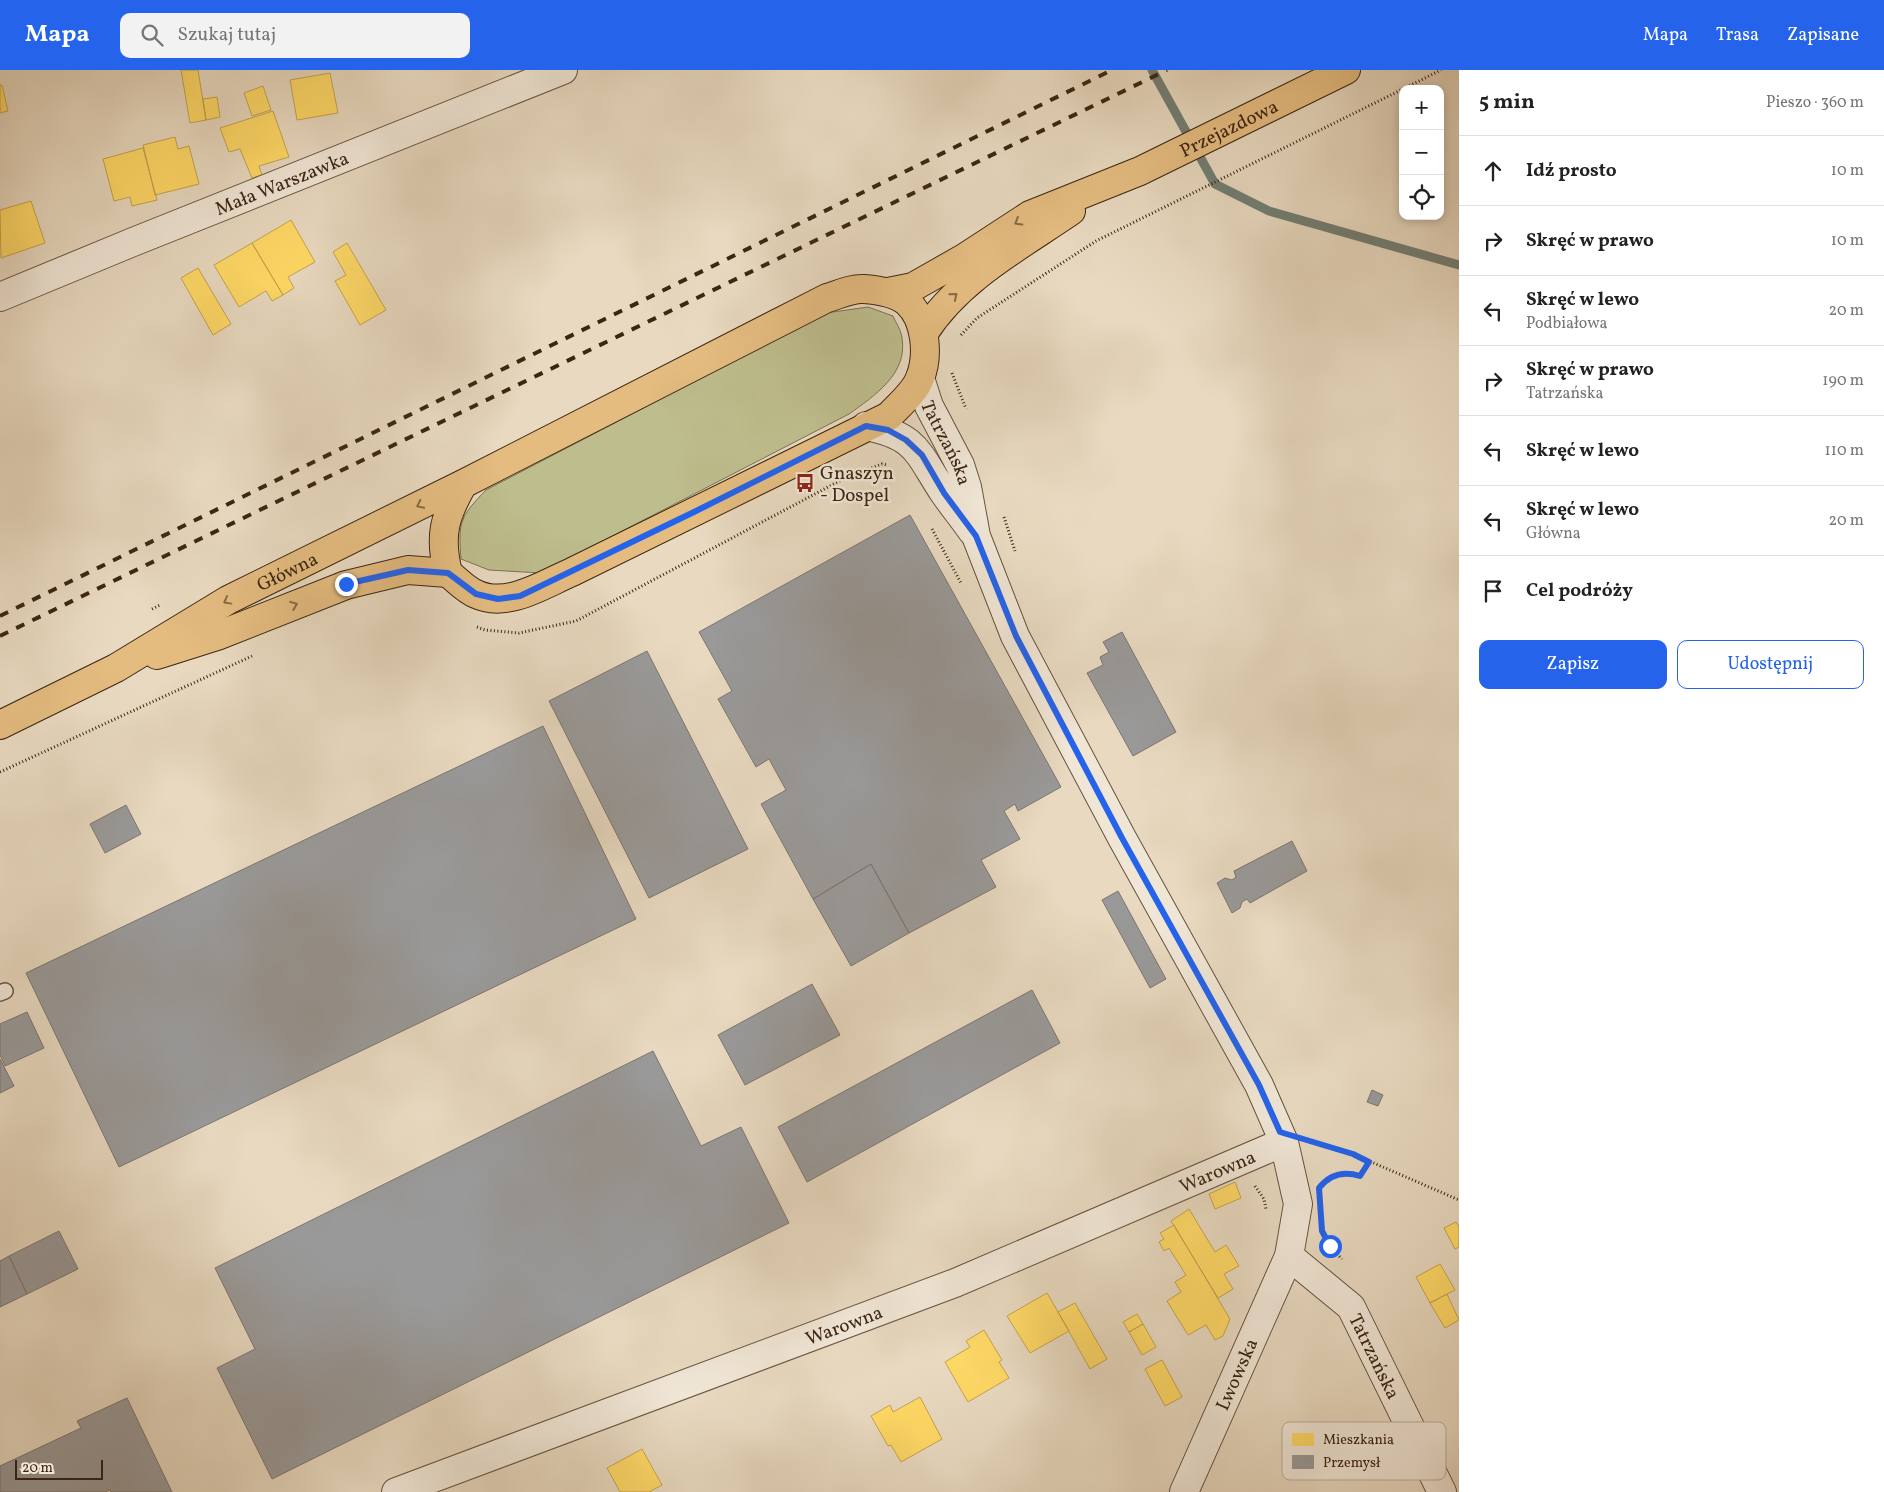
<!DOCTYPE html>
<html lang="pl">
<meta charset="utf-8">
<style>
:root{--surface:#fff;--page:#f2f2f2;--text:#222;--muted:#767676;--line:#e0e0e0;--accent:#2563eb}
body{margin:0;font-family:Vollkorn,serif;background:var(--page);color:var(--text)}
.controls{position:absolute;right:15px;top:15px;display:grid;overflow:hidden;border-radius:10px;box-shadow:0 2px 8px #0003}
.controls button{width:45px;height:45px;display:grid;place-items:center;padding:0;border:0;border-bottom:1px solid var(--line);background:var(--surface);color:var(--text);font:25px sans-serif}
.scale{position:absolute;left:15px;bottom:12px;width:88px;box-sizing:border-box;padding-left:5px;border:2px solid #3c2612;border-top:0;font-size:14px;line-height:18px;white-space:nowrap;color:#3c2612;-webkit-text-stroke:4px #f0e6d6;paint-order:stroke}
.stop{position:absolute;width:15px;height:15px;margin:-11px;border:4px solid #2563eb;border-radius:50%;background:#fff}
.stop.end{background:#2563eb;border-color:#fff;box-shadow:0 1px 5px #0008}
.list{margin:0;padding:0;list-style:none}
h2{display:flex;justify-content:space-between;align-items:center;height:65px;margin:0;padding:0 20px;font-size:21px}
h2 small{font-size:16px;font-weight:400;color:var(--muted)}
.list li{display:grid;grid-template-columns:32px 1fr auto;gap:15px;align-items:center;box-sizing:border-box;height:70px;padding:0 20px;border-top:1px solid var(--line)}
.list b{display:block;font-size:19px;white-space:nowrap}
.list p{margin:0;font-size:16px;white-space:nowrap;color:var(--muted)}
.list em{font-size:16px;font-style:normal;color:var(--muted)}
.actions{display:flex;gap:10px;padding:15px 20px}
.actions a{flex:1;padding:11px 0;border:1px solid var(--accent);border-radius:10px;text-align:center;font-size:18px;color:var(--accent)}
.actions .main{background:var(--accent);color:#fff}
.icon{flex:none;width:28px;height:28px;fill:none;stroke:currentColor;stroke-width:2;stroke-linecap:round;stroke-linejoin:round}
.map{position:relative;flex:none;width:1459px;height:1422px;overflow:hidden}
header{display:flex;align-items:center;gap:30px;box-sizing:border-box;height:70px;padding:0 25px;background:var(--accent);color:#fff}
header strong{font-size:24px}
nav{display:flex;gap:28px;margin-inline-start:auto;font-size:18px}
.search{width:350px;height:45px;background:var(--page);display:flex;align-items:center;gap:12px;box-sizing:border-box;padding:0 18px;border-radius:10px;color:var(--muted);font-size:19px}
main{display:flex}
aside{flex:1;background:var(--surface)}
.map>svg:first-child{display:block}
.green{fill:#bebd8d;stroke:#7d7250}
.homes{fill:#ffd966;stroke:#c4a34d}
.industry{fill:#999;stroke:#7d7670}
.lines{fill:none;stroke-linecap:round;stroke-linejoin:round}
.stream{stroke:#737f74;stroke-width:9}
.service-casing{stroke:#67533e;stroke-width:18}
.minor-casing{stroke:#67533e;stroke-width:30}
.primary-casing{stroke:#3c2612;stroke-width:30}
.path{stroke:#3c2612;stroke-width:3;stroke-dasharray:1 2.5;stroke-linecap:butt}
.service{stroke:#f0e6d6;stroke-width:15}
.minor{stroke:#f0e6d6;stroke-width:28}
.primary{stroke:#e4bc80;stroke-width:28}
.rail{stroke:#3c2612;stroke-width:4;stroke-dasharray:9 9;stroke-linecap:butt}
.oneway{stroke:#886a44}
.route{stroke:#2563eb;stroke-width:6}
.labels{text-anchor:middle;stroke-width:5;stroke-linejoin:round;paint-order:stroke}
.street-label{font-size:19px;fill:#3c2612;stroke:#f0e6d6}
.poi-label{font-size:19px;fill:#3c2612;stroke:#f0e6d6;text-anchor:start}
.key{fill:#f0e6d6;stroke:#baac9b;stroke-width:1}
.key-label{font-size:14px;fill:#3c2612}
</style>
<header>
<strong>Mapa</strong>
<div class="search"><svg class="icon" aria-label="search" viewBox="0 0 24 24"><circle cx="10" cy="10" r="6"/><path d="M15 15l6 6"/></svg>Szukaj tutaj</div>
<nav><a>Mapa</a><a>Trasa</a><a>Zapisane</a></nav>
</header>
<main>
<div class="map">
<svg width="1459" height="1422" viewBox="0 0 1459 1422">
<rect width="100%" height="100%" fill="#e8d9c0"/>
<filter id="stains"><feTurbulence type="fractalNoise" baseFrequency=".004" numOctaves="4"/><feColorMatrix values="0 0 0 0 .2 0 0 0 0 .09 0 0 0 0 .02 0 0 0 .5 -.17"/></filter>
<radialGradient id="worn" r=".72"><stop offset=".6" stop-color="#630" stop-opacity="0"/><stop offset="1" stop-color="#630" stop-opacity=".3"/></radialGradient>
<path class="green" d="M868,237L893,246C896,253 901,260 902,268C908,304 874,326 849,344L541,503L489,500L461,489C458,451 460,447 486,420L826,243Z"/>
<path class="homes" d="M181,0H198L206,50L190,53Z
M330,3L338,43L297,50L290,10Z
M0,15H2L8,41L0,43Z
M263,16L271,40L252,46L244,23Z
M217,27L220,47L206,50L203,29Z
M273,41L289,87L259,96L262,105L252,108L240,79L229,82L220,58Z
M175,67L178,79L189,76L199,114L155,125L143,75Z
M143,78L157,130L132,136L130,127L114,131L103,89Z
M31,131L45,173L1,188L0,140Z
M291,150L315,192L288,207L294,218L283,225L252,173Z
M252,173L283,225L272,231L266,221L239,237L214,195Z
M347,173L386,240L360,255L335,211L346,205L333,182Z
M198,198L231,254L213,265L181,208Z
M1235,1112L1241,1128L1215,1139L1209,1124Z
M1189,1139L1215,1182L1226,1175L1239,1196L1224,1204L1233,1219L1218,1228L1171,1151Z
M1456,1152L1459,1157V1177L1455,1179L1444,1158Z
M1174,1155L1230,1249L1223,1266L1215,1270L1206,1255L1188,1265L1167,1231L1181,1222L1175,1212L1186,1205L1169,1178L1164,1181L1159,1172L1164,1169L1160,1163Z
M1440,1194L1455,1220L1430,1233L1416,1207Z
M1047,1223L1069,1261L1030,1283L1007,1246Z
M1447,1224L1459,1250L1445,1258L1430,1233Z
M1075,1233L1107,1289L1090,1299L1058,1242Z
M1137,1244L1143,1254L1129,1262L1123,1252Z
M1143,1254L1156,1277L1142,1285L1129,1262Z
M984,1260L1002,1290L999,1292L1009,1308L968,1332L945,1292L970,1277L966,1271Z
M1162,1290L1182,1327L1165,1336L1145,1299Z
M920,1327L942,1369L901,1392L891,1375L888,1376L871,1346L890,1335L893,1342Z
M642,1379L662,1415L649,1422H620L607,1398Z"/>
<path class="industry" d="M910,445L1061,717L1018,741L1015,734L1004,741L1020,769L981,790L996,817L909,863L871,794L813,829L761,734L786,720L769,689L756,697L718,629L732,621L699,562Z
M1122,562L1176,662L1133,686L1087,603L1103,595L1100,587L1109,582L1103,572Z
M647,581L748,779L649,828L549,631Z
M543,656L636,849L119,1097L26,903Z
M126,735L141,764L105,783L90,754Z
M1292,771L1307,801L1250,833L1247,829L1242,832L1240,838L1232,843L1217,813L1225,808L1232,810L1236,807L1234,801Z
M871,794L909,863L851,896L813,829Z
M1118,821L1166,909L1150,918L1102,830Z
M812,914L840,965L745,1015L718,965Z
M1032,920L1060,973L807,1112L778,1057Z
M27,942L44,978L5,996L0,985V954Z
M653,981L701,1076L741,1057L789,1153L272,1409L217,1298L255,1279L215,1198Z
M0,989L14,1016L0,1023Z
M1372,1020L1383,1025L1378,1036L1367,1032Z
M59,1161L78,1199L27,1224L9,1186Z
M9,1186L27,1224L0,1237V1191Z
M127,1328L172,1422H111L110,1420L105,1422H0V1396L81,1358L77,1351Z"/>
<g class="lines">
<path class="stream" d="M1152,0L1215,114L1269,141L1459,195"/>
<g class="service-casing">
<path id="service" d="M0,923L5,921"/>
</g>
<g class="minor-casing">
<g id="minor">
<path id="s1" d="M0,227L133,172L563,0"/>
<path id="s2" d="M920,308L929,336L960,395L967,417L976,466L1015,566L1122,768L1259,1015L1284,1072L1298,1134L1289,1186L1184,1422"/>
<path d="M866,356C918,366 918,384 944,423C953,436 963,448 972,461"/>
<path id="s3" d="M1289,1186L1351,1237L1442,1422"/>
<path id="s4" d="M396,1422L955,1213L1284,1072"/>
</g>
</g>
<g class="primary-casing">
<g id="primary">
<path id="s5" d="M888,222L913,217L964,188L1030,145L1140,101L1346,0"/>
<path d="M924,263C958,209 1020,176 1071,141"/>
<path d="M157,585L217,566L346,515L408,500L448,503"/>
<path id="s6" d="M0,655L116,598L228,530L463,414L827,228C838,225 852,218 864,219C878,220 896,223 907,232C926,249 929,285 920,308C915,322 899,335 889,346L572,502C544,514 507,539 476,524C466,520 457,510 448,503C439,466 444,447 463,414"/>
</g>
</g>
<path class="path" d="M1403,19L1441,0
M961,265L977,248L1096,171L1403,19
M952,303L966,339
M1004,447L1015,481
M932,459L961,513
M152,539L160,535
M477,557L485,560L519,563L576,551L845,408L882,394L888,395
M0,702L252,586
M1314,1072L1353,1084L1459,1130
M1323,1113C1336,1104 1345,1102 1360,1106L1369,1091
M1255,1116L1264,1129L1266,1139
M1323,1164L1329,1176L1342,1189"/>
<use href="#service" class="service"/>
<use href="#minor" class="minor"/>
<use href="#primary" class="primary"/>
<path class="rail" d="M0,546L1112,0
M0,566L1167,0"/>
</g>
<defs><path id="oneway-chevron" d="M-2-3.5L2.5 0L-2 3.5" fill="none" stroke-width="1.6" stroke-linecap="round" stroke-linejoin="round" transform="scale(1.25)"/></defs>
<g class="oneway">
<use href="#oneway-chevron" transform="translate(1018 152) rotate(149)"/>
<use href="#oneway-chevron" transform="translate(954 226) rotate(-40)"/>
<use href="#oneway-chevron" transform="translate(420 435) rotate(154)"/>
<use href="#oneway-chevron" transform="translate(227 531) rotate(151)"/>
<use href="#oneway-chevron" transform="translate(294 535) rotate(-22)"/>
</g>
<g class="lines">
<path class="route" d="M346,514L408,500L448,503L476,524L498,529L520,526L694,442L866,356L888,360L906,370L922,385L944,423L976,466L1016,566L1122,768L1259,1015L1280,1062L1353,1084L1369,1092L1360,1106C1344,1101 1330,1104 1319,1118L1322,1161L1330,1176"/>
</g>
<defs>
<g id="bus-bare" transform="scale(1.5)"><path d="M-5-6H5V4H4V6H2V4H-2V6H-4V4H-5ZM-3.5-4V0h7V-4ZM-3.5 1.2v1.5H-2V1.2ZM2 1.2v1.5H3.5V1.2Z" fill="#8f2418" stroke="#f0e6d6" stroke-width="2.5" paint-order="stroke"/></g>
</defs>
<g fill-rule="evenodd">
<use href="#bus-bare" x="805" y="413"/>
</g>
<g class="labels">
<g class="street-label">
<text dy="7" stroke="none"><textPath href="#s5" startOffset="380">Przejazdowa</textPath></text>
<text dy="7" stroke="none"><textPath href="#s1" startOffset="304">Mała Warszawka</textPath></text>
<text dy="7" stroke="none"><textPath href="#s2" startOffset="70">Tatrzańska</textPath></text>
<text dy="7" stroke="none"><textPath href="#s6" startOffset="326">Główna</textPath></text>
<text dy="7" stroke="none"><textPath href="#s4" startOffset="882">Warowna</textPath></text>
<text dy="7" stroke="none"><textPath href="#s4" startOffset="478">Warowna</textPath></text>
<text dy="7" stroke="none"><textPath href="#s3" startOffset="135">Tatrzańska</textPath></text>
<text transform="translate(1236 1304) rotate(-66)" y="7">Lwowska</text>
</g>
<g class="poi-label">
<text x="820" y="409">Gnaszyn<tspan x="820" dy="22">- Dospel</tspan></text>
</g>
</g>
<rect x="1282" y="1352" width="164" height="58" rx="8" class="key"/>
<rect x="1292" y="1363" width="22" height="13" fill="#ffd966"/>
<rect x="1292" y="1385" width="22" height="14" fill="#999"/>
<g class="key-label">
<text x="1323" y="1374">Mieszkania</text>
<text x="1323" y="1397">Przemysł</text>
</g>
<rect width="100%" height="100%" filter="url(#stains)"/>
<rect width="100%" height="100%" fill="url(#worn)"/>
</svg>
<div class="controls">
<button>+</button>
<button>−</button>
<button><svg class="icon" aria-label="locate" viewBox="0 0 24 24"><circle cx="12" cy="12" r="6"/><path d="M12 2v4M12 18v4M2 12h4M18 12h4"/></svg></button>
</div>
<div class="scale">20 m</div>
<div class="stop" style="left:1330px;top:1176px"></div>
<div class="stop end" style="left:346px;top:514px"></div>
</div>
<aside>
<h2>5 min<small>Pieszo · 360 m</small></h2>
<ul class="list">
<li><svg class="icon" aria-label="ahead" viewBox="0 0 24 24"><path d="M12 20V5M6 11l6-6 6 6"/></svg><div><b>Idź prosto</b></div><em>10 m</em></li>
<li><svg class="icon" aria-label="right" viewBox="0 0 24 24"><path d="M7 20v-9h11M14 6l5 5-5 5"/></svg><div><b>Skręć w prawo</b></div><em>10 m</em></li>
<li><svg class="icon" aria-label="left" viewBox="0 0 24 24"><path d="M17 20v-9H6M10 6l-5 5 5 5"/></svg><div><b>Skręć w lewo</b><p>Podbiałowa</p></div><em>20 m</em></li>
<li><svg class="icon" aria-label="right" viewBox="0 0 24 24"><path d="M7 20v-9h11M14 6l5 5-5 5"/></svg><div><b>Skręć w prawo</b><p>Tatrzańska</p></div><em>190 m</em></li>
<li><svg class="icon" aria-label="left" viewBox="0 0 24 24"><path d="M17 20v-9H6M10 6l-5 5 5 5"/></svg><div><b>Skręć w lewo</b></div><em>110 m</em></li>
<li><svg class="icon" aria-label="left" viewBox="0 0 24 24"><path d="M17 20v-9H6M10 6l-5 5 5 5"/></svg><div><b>Skręć w lewo</b><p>Główna</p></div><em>20 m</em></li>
<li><svg class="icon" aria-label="arrive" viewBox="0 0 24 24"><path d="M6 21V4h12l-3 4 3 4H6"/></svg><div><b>Cel podróży</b></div></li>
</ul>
<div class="actions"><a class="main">Zapisz</a><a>Udostępnij</a></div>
</aside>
</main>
